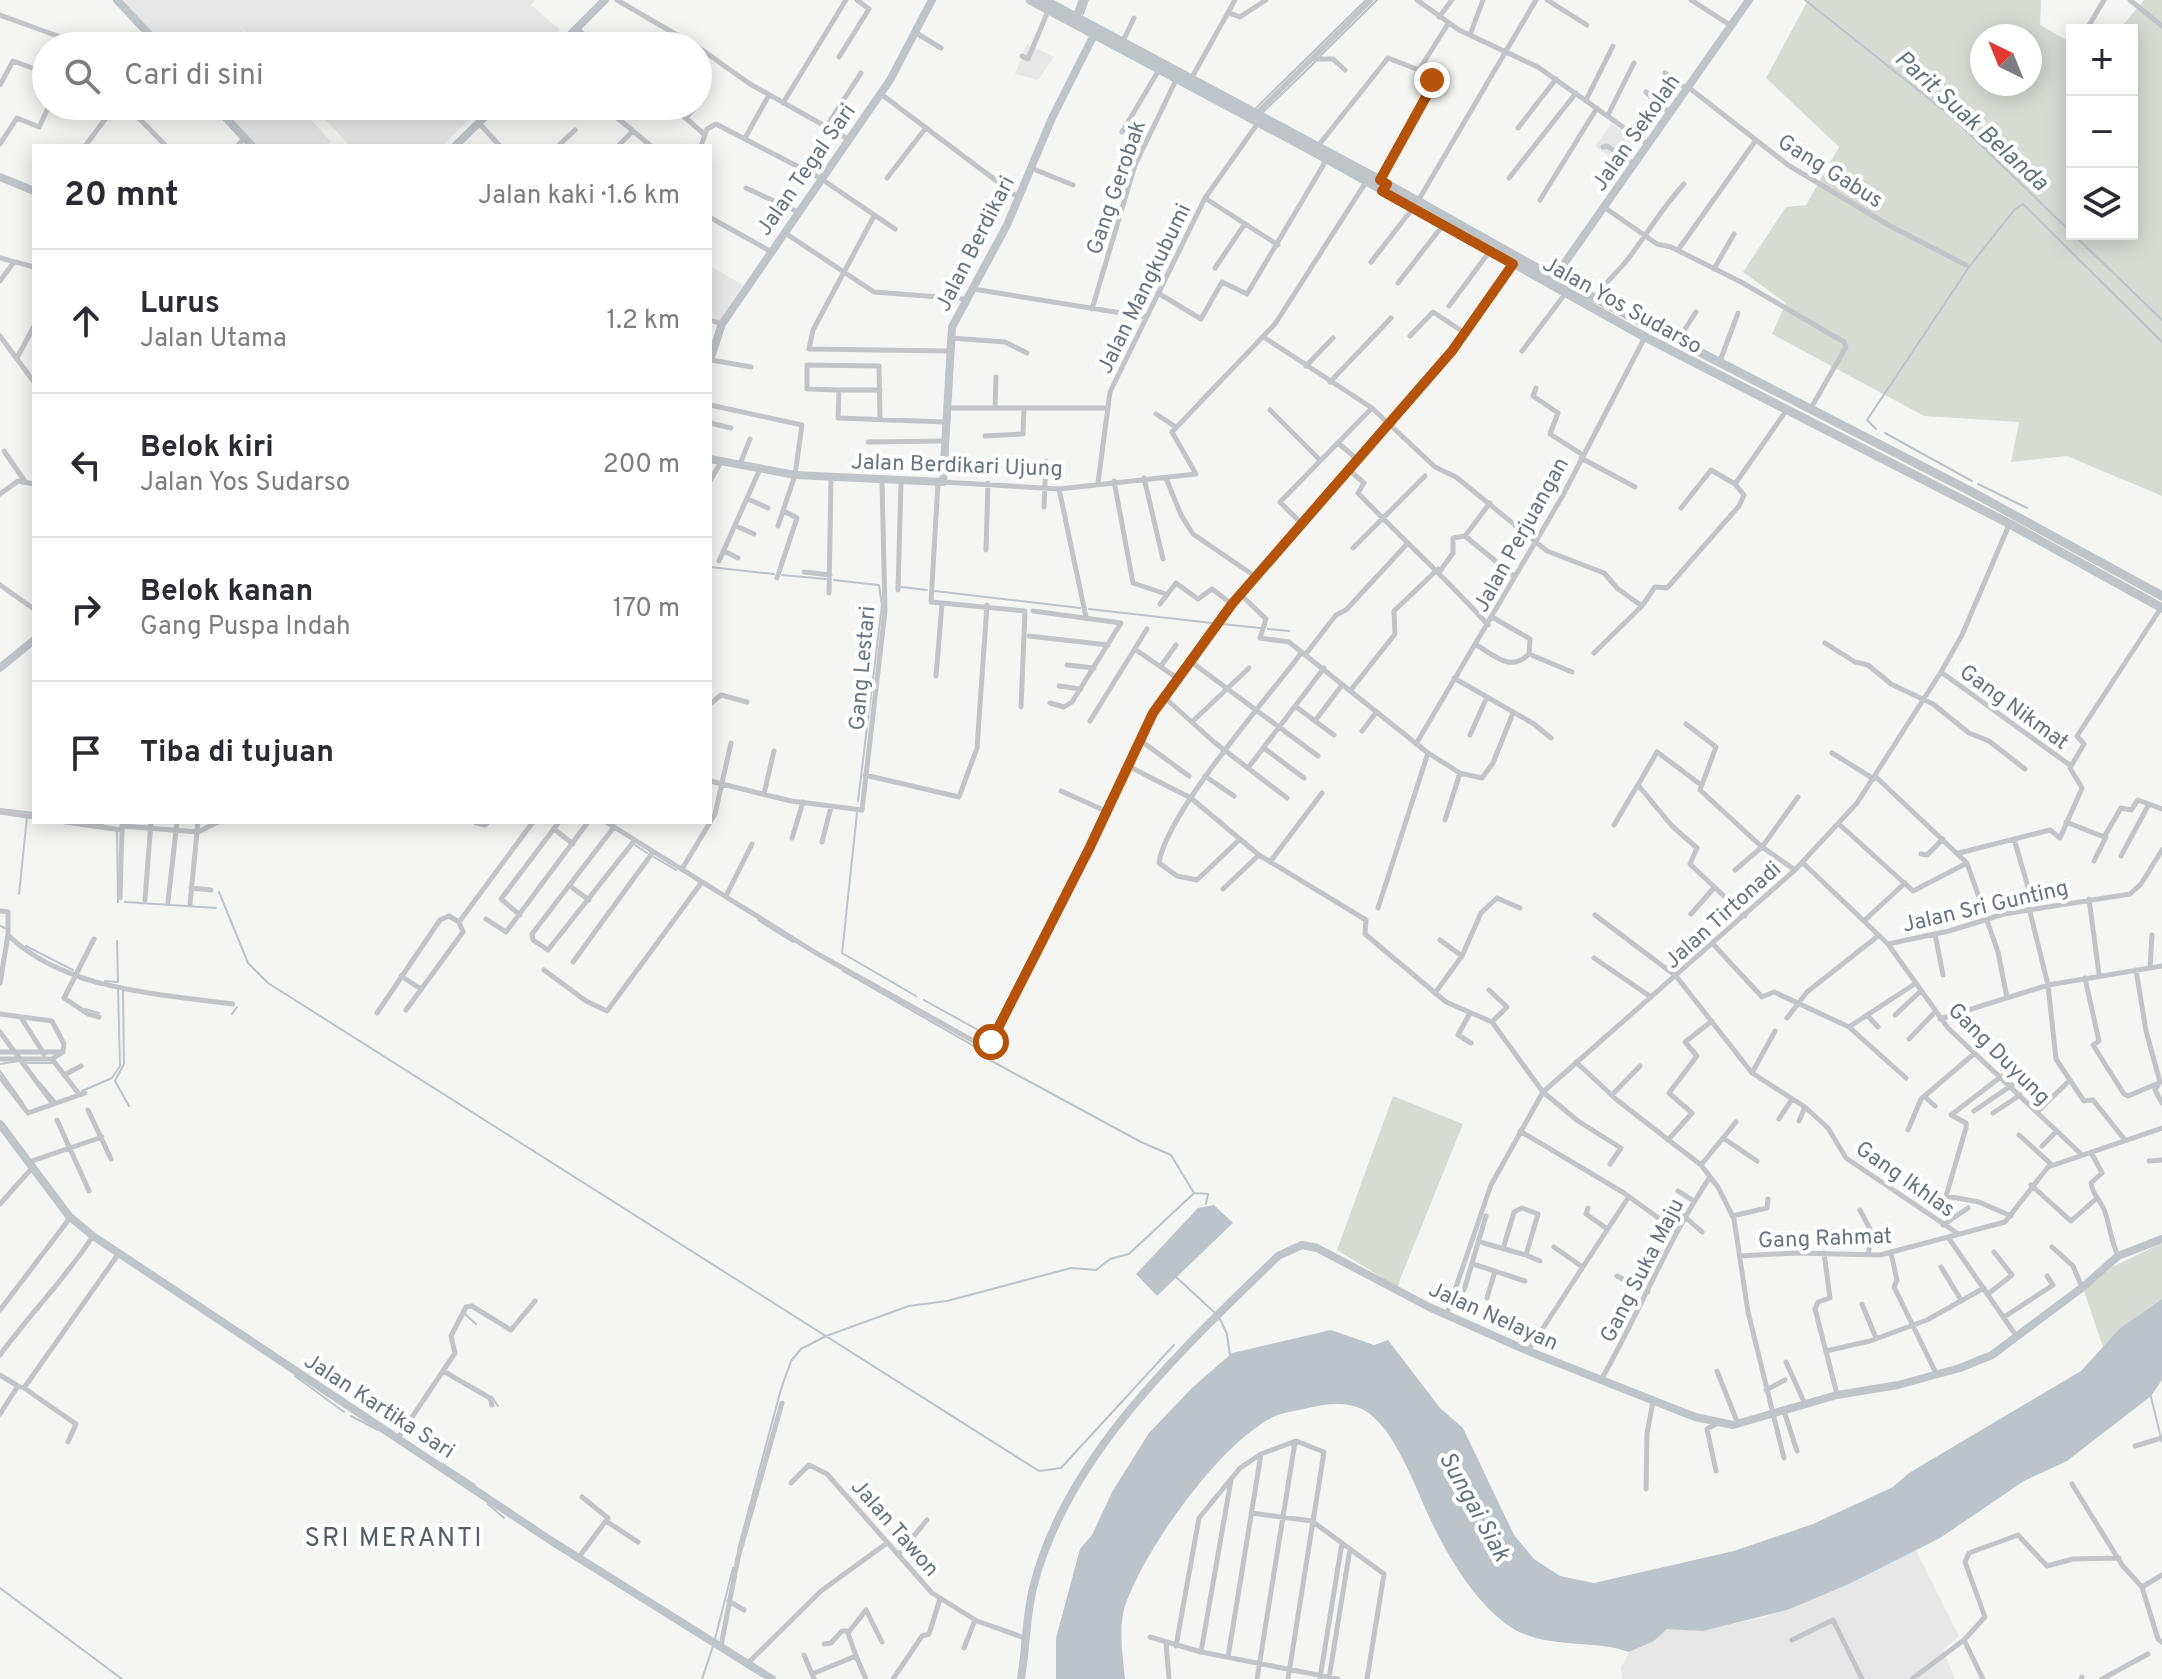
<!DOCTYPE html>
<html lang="id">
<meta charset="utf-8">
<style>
:root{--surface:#fff;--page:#f2f2f3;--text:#2b2b33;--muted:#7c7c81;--line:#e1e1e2}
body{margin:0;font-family:Overpass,sans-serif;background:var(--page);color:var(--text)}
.controls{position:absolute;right:24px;top:24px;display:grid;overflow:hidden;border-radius:0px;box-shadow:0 4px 20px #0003}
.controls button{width:72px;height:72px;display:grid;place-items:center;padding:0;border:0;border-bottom:2px solid var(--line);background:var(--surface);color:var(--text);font:40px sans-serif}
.compass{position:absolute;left:1970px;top:24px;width:72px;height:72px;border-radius:50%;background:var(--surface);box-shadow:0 4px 20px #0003;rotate:317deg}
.stop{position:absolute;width:24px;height:24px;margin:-18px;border:6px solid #b45309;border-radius:50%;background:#fff}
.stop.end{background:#b45309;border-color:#fff;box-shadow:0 2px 8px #0008}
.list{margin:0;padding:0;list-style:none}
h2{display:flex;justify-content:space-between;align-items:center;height:104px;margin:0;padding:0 32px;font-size:34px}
h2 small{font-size:26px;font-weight:400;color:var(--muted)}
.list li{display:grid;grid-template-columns:52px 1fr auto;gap:24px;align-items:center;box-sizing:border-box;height:144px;padding:0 32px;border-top:2px solid var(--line)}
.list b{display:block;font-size:30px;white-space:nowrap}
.list p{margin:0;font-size:26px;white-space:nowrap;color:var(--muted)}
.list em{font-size:26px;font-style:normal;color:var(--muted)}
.icon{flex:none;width:44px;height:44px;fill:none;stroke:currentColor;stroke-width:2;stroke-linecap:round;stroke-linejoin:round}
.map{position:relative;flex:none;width:2162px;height:1679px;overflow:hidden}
.search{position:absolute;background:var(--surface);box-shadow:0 4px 20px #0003;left:32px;top:32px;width:680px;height:88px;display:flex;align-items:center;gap:20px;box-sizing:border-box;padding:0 28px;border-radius:44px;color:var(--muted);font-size:30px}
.panel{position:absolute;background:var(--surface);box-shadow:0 4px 20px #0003;left:32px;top:144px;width:680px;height:680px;border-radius:0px}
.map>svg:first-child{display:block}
.built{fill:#e6e7e6}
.green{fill:#d6dcd4;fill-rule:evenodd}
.water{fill:#bcc3c9}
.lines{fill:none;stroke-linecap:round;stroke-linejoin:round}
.stream{stroke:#bcc3c9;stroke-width:2}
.street{stroke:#c2c4c7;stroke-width:5}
.secondary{stroke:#bfc4c9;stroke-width:8}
.primary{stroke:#bfc4c9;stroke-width:9}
.route{stroke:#b45309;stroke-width:10}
.labels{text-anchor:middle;stroke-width:8;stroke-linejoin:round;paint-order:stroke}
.street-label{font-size:22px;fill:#687380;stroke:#fff}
.water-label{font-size:24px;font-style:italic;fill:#63737d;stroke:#fff}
.quarter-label{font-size:26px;letter-spacing:2px;fill:#555d66;stroke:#fff}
</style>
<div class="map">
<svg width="2162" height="1679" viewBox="0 0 2162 1679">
<rect width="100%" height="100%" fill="#f5f6f3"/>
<path class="built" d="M121,0H535L531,5L560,30L544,46H258L239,25L253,46H163Z
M1027,44L1054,57L1038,80L1015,74Z
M218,106H299L331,142L326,146H254Z
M313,106H483L442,146H350Z
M1612,124L1639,142L1622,166L1595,146Z
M710,266L743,285L718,323L710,321Z
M1916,1550L1959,1636L1943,1650L1955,1679H1622L1621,1668L1629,1652L1654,1641L1667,1629L1686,1627L1694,1631L1763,1618L1849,1584Z"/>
<path class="green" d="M1808,0H2041L2040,25L2072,43V234H2132V30H2119L2144,0H2162V496L2067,456L2011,462L2019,422L1924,416L1772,334L1786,303L1743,272L1786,207L1806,205L1839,147L1766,78ZM1982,36H2030V84H1982Z
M1393,1096L1463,1124L1397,1287L1337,1250Z
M2162,1243V1299L2120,1328L2103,1347L2084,1291L2112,1267Z"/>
<path class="water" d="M1214,1205L1233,1223L1157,1296L1136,1274L1198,1208Z
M2162,1299V1380L2151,1396L2067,1461L2024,1481L1940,1538L1849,1584L1787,1610L1703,1631L1667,1629L1654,1641L1629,1652C1588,1638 1543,1651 1506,1624C1476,1601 1454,1566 1437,1533C1419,1500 1397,1426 1362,1409C1345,1401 1325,1404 1308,1408C1297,1411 1283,1412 1273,1417C1219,1444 1144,1550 1125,1606C1118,1628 1123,1657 1125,1679H1056V1638L1080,1549L1092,1535L1112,1492L1149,1433L1193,1387L1232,1353L1331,1330L1374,1345L1388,1340L1440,1408L1463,1428L1514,1535L1534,1559L1560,1576L1594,1583L1734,1551L1813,1524L1893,1487L1909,1473L2081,1371L2120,1328Z"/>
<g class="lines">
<path class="stream" d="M1805,0L1952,117L2162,320
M1083,14L1088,0
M1320,56L1377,0
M1256,108L1366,0
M1262,113L1315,62
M1876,429L1867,420L1969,267L2015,209L2023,204L2162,342
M1885,433L1972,481
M1978,484L2027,508
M710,567L774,574
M782,575L826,579
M834,580L878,585
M901,587L927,590
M935,591L1080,608
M1089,609L1212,623
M1222,624L1260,628
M1268,629L1289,631
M858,801L882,605L879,585
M0,809L34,813
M857,813L842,953L916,996
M89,822L103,825
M117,831L118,902
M635,845L647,853
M654,857L676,870
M219,892L248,963L268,983L1039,1471L1061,1468L1174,1345
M19,894L27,817
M125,902L216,908
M758,920L793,942
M0,926L5,928
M26,946L73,970
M843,971L972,1045L986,1058L1141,1142L1171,1155L1194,1193L1208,1194L1206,1204
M80,979L101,985
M105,981L118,982L117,941
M123,991L124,1064L115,1081L129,1106
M924,1000L987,1035
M85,1009L99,1013
M232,1014L237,1007
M995,1039H997
M26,1063H52
M0,1064L19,1061
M0,1071L23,1103
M40,1083L55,1101
M82,1091L112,1078L120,1066L118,988
M1175,1276L1214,1312
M465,1314L476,1324
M1219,1317L1227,1334L1230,1356
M295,1376L344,1412
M2150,1393L2162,1442
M492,1397L498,1406
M351,1416L378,1430
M443,1464L475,1485
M488,1504L504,1518
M738,1550L781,1389L791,1361L801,1349L826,1336L909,1306L947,1301L1071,1268L1096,1270L1110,1259L1129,1254L1193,1194
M0,1588L122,1679
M715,1639L733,1568
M702,1679L713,1646"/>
<path class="street" d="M617,0L696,46
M1417,0L1459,30L1538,67L1647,144
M1547,0L1587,25
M1691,0L1730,25
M2130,0L2162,26
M1229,13L1240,17L1266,0
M0,15L85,46
M1439,17L1452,0
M2088,27L2104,0
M577,29L598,46
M916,33L941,48
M1470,35L1483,0
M1123,41L1134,18
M134,46L147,33
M698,47L750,84L848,139
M1022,56L1028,59L1048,11
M839,57L869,9L857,0
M1312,59H1333L1345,70
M1419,70L1448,24
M1665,73L1687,89
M1191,79L1235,0
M0,85L13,61L46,73
M1688,87L1788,165L1890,226L1966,265
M1646,92L1669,112
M881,94L1019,198
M1586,100L1613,46
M783,103L846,0
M127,106L166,146
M603,106L651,146
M672,106L705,135
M1257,113L1371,0
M1608,115L1634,63
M686,118L696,106
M479,123L500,146
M826,127L861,73
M1518,128L1556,79
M1122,132L1159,70
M745,138L769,95
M0,144L17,118L39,127L49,106
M85,146L115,106
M237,146L245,138
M558,146L575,130
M618,146L633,131
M701,146L707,129L716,124L820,178L895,229
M1318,146L1388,58L1419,70L1433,84L1380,180
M1603,147L1607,146L1633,163
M1031,168L1073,185
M887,178L925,129
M1509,178L1576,93
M746,188L798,212
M1205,198L1278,245
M1540,200L1597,108
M1418,201L1536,0
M1604,207L1657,244L1671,247L1741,282L1844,342L1846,347L1811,408
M874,216L813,330L809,349L949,351
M711,218L770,251
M785,233L874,292L965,299
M1678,250L1756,140
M0,258L34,267
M1371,262L1413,208
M1215,268L1244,225
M1714,269L1734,234
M0,281L14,262
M1398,283L1443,225
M973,289L1146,317
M1158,293L1201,319L1222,282L1247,294L1327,159
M1596,297C1605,282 1617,273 1628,259C1647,234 1662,208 1684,184
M1449,306L1490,251
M1092,309L1135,165L1177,78
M710,320L722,324
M0,336L34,382
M1410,336L1433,312L1465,333
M951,338L1005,342L1027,353
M1265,338L1372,408L1435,467L1456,477L1547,551L1604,573L1618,589L1642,606
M1678,340L1696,312
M1522,351L1565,294
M17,358L34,326
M711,360L751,367
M1720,361L1738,313
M1306,366L1333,338
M1330,382L1391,318
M1536,388L1533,396L1558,413L1550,434L1583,455
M839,390H880
M710,405L802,425L795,475L778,526
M948,408H1106
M995,408L996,377
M1270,410L1319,459
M1156,414L1176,427
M880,419L879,366L807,365V389L839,390L838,418L946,422
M710,423L731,428
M985,436L1023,434L1024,408
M868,442L946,441
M1338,443L1358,460
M4,451L24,480
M1581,458L1635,487
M740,464L750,439
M1349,470L1364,483L1358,493C1401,538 1446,578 1488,625
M1144,478L1163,559
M1166,478L1181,515L1193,534L1256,577
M710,481L721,462
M1114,481L1133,583L1166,594
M943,482L1059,489L1196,474L1172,432L1275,324L1366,182
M938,483L931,602L1025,611L1021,707
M1098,483L1110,392L1205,198L1258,123
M1059,489L1086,617
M0,494L18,481L34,484
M748,499L768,508
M1044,507L1046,461
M1681,508L1711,470L1735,484
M1301,523L1280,502L1372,408
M736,526L754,534
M1465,536L1515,577
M1353,548L1425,476
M986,550L988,483
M724,551L738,558
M719,561L760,469
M1440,571L1453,553V538L1465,536L1490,503
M804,572L830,575
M777,578L797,518L784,511
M0,585L34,609
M898,590L901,482
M829,593L831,477
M1241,595L1266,619L1260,638L1289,642L1428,753L1378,908
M1160,604L1176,583L1198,599L1212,589L1232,604
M1033,611L1121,623L1072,702L1064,707L1050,703
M1029,636L1108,645
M1825,643L1855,662L1868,665L1891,684L1933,704L1969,733L1989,741L2025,769
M1475,644C1494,655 1510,673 1529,654L1530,639L1492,617
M1136,650L1177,678
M1594,653L1642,606L1655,587L1667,588L1739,506L1744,495L1735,484L1786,411
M1529,654L1572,672
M1305,655L1336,615L1346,610L1407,544
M1190,661L1318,756
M1067,665L1094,668
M1161,666L1176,645
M1941,672L2071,766
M936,676L942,604
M1454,678L1534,724L1551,738
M1059,686L1081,689
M1350,691L1395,634L1394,611L1438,569
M1164,697L1214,742L1287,798
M710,704L721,695L747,702
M1295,706L1315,721
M1090,721L1147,629
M1192,722L1249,668
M1686,724L1716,747L1700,790L1762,847L1795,870
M1362,731L1375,714
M1334,735L1315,721L1342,685
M1470,735L1487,697
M1140,740L1189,776
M1416,744L1562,497L1645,337
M1264,748L1304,778
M1428,753L1460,773L1482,778L1493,763L1513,713
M1832,753L1874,779
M1130,767L1191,798L1259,855L1366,920L1365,934L1446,1002L1492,1022L1543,1092L1578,1121L1621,1148L1610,1164
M1248,768L1324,668
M865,775L959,797L977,748L987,605
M1205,776L1234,796
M1876,777L1967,863L1998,952L2007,998
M710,781L791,801L862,810L885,611L882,481
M1700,784L1657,752L1638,785L1672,826L1697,848L1690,864L1745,916
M1061,791L1108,812
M764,794L774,751
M0,812L34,817
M1445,820L1460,773
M65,822L122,830V826L198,832L218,822
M606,822L816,953L986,1048L1066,897L1153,713L1232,604L1452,351L1513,264
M2066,822L2104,837L2121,808L2131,810L2138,800L2162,809
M476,823L485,825L488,822
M1839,824L1913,891L1967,863
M1614,825L1637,786
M614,827L532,934L533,940L548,950L634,841
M554,829L573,844
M792,838L803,802
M2014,839L2028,887L2029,908L2048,985L2056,1059L2084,1101L2093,1100L2125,1140
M1239,840L1197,880L1177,876L1159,863C1166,813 1268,698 1302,652
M822,842L831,807
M1959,853L2050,830L2060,838L2082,788L2070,768L2084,744L2077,736L2161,608
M1921,854L1927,855L1943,839
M2121,856L2149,804
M2094,861L2106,837
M1270,862L1322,793
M1803,863L1888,944L1948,1028L2082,1155
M682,869L715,814L731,743
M1735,870L1762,847L1798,797
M570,886L589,900
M191,888L211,890
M1223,889L1259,855
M726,896L752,844
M120,898L122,830
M2089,899L2099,974
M145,900L151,822
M168,902L177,822
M190,904L198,822
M0,911L8,912V935L0,983
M1691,914L1713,889
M520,915L501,899L559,822
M1595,915L1676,976L1752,1073L1805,1107L1828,1128L1846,1158L1957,1233
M486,919L506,932L588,822
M1864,921L1905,883
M459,922L533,822
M1935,934L1943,975
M8,935C64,990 159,994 233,1004
M94,939L64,998L88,1014L99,1017
M1440,940L1462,956
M1713,944L1762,997L1774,992L1849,1027L1906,1078
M1888,944L1949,931L2004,914L2130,894L2141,884L2162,850
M1594,958L1651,997
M573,962L653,852
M2150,968L2152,935
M544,970L586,1001L607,1011L702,882
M2136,970L2146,1031L2160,1082L2155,1090L2162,1103
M401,976L421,989
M2085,978L2099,1041L2093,1045L2124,1094L2128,1096L2159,1083
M1489,990L1507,1007L1492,1022
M1435,993L1462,956L1481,913L1497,898L1520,908
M377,1013L440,920L449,916L459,922L463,932L406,1010
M1470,1013L1458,1035L1471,1043
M0,1014L52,1021L64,1044L63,1052
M1867,1015L1878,1027
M1895,1015L1921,991
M1787,1018L1807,992L1878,936
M22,1019L44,1054
M1940,1019L2048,985L2162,966
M1849,1027L1916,983
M0,1032L53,1104
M1909,1039L1935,1012
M0,1052H62
M0,1059H52L63,1052
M52,1059L79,1094
M1576,1062L1617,1100L1701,1165L1718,1187L1734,1219L1748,1312L1784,1458
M1752,1073L1775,1031
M64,1075L81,1066
M2002,1076L1951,1115L1966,1123V1128L1946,1196L1979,1202L2011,1216
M0,1077L28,1113L85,1093
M1612,1095L1640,1066
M1926,1098L1935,1106
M88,1110L111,1159
M1974,1111L2012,1085
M2037,1112L2069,1081
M1993,1113L2020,1095
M1779,1119L1792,1099
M57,1120L89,1191
M1799,1121L1805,1107
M1908,1130L1921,1099L1975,1053
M1520,1131L1624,1193L1675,1230
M2019,1135L2052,1165
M1723,1138L1757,1161
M1668,1140L1692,1113L1669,1093L1697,1056L1685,1042L1712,1021
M2042,1146L2057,1131
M2091,1152L2102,1173L2091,1183C2092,1194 2101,1201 2105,1212C2110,1227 2111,1241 2118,1256
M2149,1161L2162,1160
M29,1162L102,1137
M1701,1165L1736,1122
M2031,1185L2071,1221L2097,1198
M1678,1191L1694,1201
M0,1204L32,1168
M1588,1208L1586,1214L1606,1228
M1860,1210L1872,1233L1868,1255
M1684,1216L1702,1232
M1732,1216L1767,1208L1768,1199
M1943,1225L1968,1208
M1948,1237L2017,1337
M1480,1242L1526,1255L1538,1214L1522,1208L1514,1212L1503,1249
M1554,1247L1581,1266
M2052,1247L2073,1266L2082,1287
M1824,1253L1830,1298L1818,1302L1815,1309L1837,1394
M1891,1253L1897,1280L1894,1287L1936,1373
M1526,1255L1540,1261
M1740,1256L1796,1253L1880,1255L2005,1222L2048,1167L2162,1128
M1473,1264L1525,1281
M1941,1267L1961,1300
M1617,1276L1648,1292
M1464,1290L1486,1216
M1988,1294L2012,1275L1994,1252
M1487,1298L1495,1271
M1862,1304L1876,1338
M0,1310L70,1218
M1447,1313L1491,1185L1543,1092L1795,870L1857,803L1941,672L1962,635L2009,525
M2004,1317L2053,1285L2047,1276
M1528,1351L1628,1198
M1826,1351L1870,1341L1927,1320L1984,1288
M0,1355C30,1314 65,1279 93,1236
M1786,1362L1805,1404
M443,1371L490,1398L492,1405
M1717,1371L1738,1424
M0,1375L18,1386
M1601,1380C1640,1312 1667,1241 1710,1177
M24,1388L76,1424L68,1442
M1766,1390L1785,1380
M1784,1411L1797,1451
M0,1414L18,1386L24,1388L119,1253
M1716,1424L1707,1429L1716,1471
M398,1438L455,1353L451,1336L466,1307L472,1306L511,1330L535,1301
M2135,1446L2162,1438
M791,1483L809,1465L827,1474L932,1593L977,1621L1025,1638
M2072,1484L2122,1565L2142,1587L2158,1639L2162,1642
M1646,1489L1647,1434L1653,1401
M1251,1513L1312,1521L1384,1574L1367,1679
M606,1521L638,1542
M898,1555L927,1520
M579,1557L608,1518L582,1497
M2142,1587L2162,1575
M729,1601L744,1610
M1150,1637L1201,1652L1338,1679
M1792,1640L1833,1620L1862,1679
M1964,1640L1983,1679
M1166,1643L1169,1678
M824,1644L831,1643L842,1631H849
M721,1646L738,1558L782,1403
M1176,1646L1199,1518L1240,1468L1261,1454L1296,1441L1324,1452L1288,1679
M964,1648L975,1620
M1201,1652L1231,1480
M804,1655L812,1674
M856,1656L848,1633L866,1610L882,1642
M1228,1657L1261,1454
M748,1663L821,1591L887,1543
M1320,1678L1342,1543
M1329,1678L1350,1549
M814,1679L812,1674L856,1656L866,1679
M893,1679L922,1636L929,1634L940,1599
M1257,1679L1295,1442
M1912,1679L1964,1640L1985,1617L1965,1562L1969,1553L2018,1535L2047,1566L2073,1559L2119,1558
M2081,1679L2082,1677
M2102,1679L2148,1654"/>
<path class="secondary" d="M117,0L160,46
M1076,18L1083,0
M559,46L605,0
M215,106L252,146
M455,146L496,106
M0,177L34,191
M1552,281L1749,0
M710,360L722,324L890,80L932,0
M710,459L795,475L943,482L952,327L1007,225L1052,118L1094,35
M0,668L34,640
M0,1124L69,1216L93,1236L550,1540L772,1679
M1021,1679C1026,1649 1026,1617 1033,1588C1066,1455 1183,1349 1278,1256L1302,1245L1317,1248L1429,1307L1528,1351L1695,1417L1733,1425L1837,1395L1898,1385L1960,1368L1992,1355L2083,1287L2118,1256L2162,1239"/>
<path class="primary" d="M1030,0L1327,159L1645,337L2010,524L2162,608
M1044,0L1380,180L1544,272L1970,491L2162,596"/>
</g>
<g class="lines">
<path class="route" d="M991,1042L1089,849L1153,713L1232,604L1452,351L1513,264L1382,191L1387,184L1380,180L1432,86V80"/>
</g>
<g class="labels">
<g class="street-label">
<text transform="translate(1635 132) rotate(-55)" y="8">Jalan Sekolah</text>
<text transform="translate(805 169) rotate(-55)" y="8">Jalan Tegal Sari</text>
<text transform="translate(1831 170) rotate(32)" y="8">Gang Gabus</text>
<text transform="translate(1115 187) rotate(-71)" y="8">Gang Gerobak</text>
<text transform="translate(974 243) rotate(-63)" y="8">Jalan Berdikari</text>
<text transform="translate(1143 288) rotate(-64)" y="8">Jalan Mangkubumi</text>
<text transform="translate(1623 304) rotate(29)" y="8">Jalan Yos Sudarso</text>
<text transform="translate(957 464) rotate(2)" y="8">Jalan Berdikari Ujung</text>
<text transform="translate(1520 534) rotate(-61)" y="8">Jalan Perjuangan</text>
<text transform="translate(861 668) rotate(-85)" y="8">Gang Lestari</text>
<text transform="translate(2015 706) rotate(36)" y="8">Gang Nikmat</text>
<text transform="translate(1985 905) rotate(-13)" y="8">Jalan Sri Gunting</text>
<text transform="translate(1722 914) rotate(-42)" y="8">Jalan Tirtonadi</text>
<text transform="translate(2000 1053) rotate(45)" y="8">Gang Duyung</text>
<text transform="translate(1906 1178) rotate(35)" y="8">Gang Ikhlas</text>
<text transform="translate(1825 1237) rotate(-2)" y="8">Gang Rahmat</text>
<text transform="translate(1641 1270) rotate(-63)" y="8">Gang Suka Maju</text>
<text transform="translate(1494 1315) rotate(24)" y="8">Jalan Nelayan</text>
<text transform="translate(380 1405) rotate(33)" y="8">Jalan Kartika Sari</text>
<text transform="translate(896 1527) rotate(49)" y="8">Jalan Tawon</text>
</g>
<g class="water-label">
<text transform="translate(1972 120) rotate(42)" y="8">Parit Suak Belanda</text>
<text transform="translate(1475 1506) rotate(61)" y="8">Sungai Siak</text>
</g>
<g class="quarter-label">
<text x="394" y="1546">SRI MERANTI</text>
</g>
</g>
</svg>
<div class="controls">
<button>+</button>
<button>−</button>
<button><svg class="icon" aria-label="layers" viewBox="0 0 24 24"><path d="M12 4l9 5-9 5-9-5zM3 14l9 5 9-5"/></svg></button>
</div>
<svg class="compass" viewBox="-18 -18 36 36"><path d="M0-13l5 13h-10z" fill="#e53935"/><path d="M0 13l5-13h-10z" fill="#7c7c81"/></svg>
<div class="stop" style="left:991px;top:1042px"></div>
<div class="stop end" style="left:1432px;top:80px"></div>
<div class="search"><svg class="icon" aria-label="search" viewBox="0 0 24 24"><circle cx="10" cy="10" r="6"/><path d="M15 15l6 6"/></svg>Cari di sini</div>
<section class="panel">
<h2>20 mnt<small>Jalan kaki · 1.6 km</small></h2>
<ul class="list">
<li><svg class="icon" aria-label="ahead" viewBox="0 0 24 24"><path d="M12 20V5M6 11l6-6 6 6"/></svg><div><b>Lurus</b><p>Jalan Utama</p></div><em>1.2 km</em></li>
<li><svg class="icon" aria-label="left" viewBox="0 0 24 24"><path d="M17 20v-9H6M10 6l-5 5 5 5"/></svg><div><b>Belok kiri</b><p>Jalan Yos Sudarso</p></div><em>200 m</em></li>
<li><svg class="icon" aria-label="right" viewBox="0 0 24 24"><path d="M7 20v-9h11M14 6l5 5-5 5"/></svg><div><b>Belok kanan</b><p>Gang Puspa Indah</p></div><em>170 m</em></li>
<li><svg class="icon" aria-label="arrive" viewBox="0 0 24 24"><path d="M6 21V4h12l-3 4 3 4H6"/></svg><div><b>Tiba di tujuan</b></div></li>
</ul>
</section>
</div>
